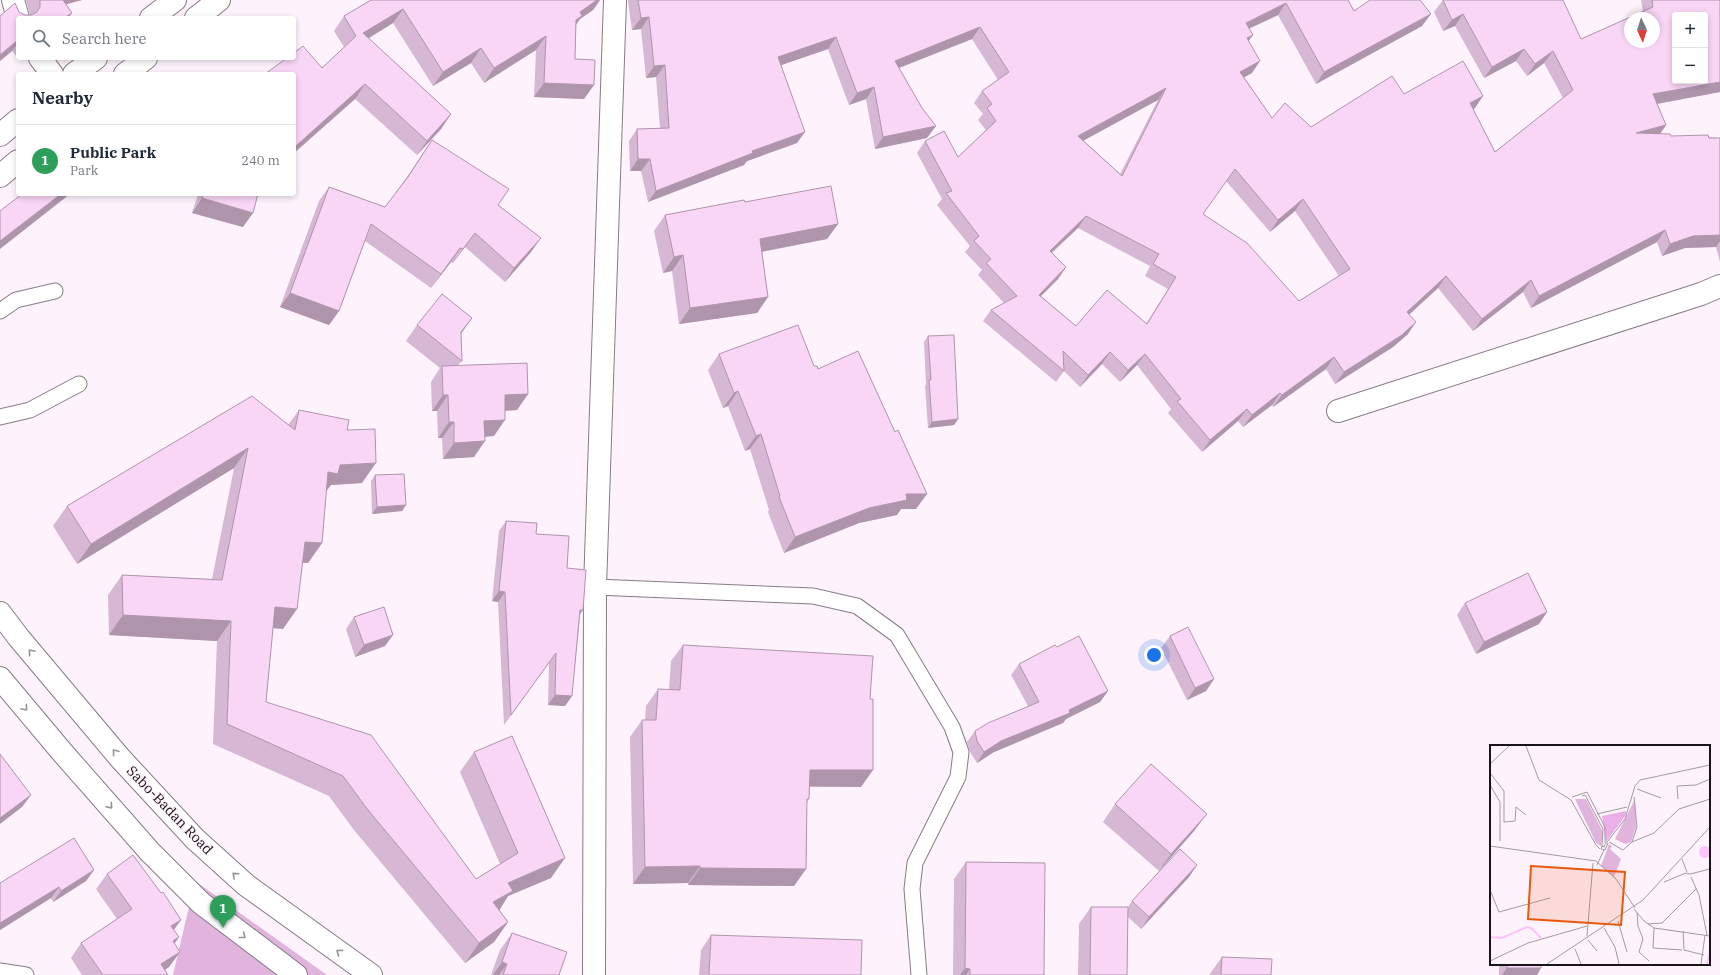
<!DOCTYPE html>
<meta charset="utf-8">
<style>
:root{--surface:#fff;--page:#f2f2f3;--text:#1f2937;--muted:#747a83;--line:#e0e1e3;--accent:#0f766e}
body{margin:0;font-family:"IBM Plex Serif",serif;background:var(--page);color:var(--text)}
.controls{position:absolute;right:12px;top:12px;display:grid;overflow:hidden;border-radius:4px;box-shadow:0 2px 6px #0003}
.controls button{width:36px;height:36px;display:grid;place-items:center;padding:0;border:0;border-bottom:1px solid var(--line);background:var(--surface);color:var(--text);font:20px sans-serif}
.compass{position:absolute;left:1624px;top:12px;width:36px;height:36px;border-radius:50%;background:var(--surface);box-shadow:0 2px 6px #0003;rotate:176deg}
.you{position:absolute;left:1154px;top:655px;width:14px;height:14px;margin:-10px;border:3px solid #fff;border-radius:50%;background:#1a73e8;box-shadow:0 0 0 6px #1a73e833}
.badge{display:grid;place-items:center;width:26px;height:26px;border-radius:50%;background:var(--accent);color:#fff;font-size:13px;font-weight:700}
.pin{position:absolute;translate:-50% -33px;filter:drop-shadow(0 1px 2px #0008)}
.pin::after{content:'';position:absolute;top:21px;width:14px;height:12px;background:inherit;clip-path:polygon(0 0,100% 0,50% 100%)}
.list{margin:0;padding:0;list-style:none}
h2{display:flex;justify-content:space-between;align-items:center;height:52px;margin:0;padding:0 16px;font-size:17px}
h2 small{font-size:13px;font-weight:400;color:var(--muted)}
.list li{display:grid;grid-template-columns:26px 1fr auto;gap:12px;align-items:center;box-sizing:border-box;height:72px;padding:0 16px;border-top:1px solid var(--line)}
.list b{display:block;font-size:15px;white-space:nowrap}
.list p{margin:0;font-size:13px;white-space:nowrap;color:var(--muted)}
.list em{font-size:13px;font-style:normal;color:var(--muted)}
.icon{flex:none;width:22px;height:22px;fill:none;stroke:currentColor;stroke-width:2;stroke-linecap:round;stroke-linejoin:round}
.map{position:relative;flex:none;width:1720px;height:975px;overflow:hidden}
.search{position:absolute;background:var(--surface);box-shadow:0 2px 6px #0003;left:16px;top:16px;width:280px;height:44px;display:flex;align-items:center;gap:10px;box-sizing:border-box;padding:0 14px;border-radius:4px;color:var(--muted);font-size:15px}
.panel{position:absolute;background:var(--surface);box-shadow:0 2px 6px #0003;left:16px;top:72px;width:280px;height:124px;border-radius:4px}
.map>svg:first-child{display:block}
.green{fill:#e0b4dd}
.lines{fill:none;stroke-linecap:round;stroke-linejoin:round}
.lane-casing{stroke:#877b86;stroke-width:17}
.street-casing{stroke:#877b86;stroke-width:24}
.highway-casing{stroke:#877b86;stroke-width:24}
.lane{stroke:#fff;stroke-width:15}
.street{stroke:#fff;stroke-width:22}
.highway{stroke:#fff;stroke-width:22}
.wall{fill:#d6b7d4;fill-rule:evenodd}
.shaded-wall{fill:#ae95ac}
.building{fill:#f9d5f6;stroke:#ae95ac;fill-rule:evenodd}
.oneway{stroke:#989597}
.labels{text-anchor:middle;stroke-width:3;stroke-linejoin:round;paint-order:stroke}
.street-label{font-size:14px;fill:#191418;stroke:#fef3fd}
.inset-river{fill:none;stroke:#fec3fa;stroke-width:2}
.inset-road{fill:none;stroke:#a29aa1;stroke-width:1}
.view{fill:#e8590c;fill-opacity:0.15;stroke:#e8590c;stroke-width:2}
.inset-edge{fill:none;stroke:#191418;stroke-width:2}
</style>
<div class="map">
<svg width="1720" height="975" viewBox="0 0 1720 975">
<rect width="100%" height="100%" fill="#fef3fd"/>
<path class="green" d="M195,881L327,975H173Z"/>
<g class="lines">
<g class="lane-casing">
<path id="lane" d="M0,311L16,300L55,291
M0,417L30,410L79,384
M595,587L813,596L857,606L897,635L952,727L961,752L958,777L915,863L912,889L919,975
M0,971L26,975"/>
</g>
<g class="street-casing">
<path id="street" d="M13,0L18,18
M40,58L52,74
M1338,411L1701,294L1720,286
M594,975L595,587L615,0"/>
</g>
<g class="highway-casing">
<path id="highway" d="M151,18L175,0
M196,18L219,0
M74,74L96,58
M125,74L146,58
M0,135L18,120
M0,176L18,161
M0,613L19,638L120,758L195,839L246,885L371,975
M0,678L62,752L150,852L201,903L296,975"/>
</g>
<use href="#lane" class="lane"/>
<use href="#street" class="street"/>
<use href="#highway" class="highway"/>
</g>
<path class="wall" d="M26,0H82L66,4L72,13L68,18H18V55L17,57L12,51L0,61V16L15,3L19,12L25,15H30Z
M371,0H600L593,10L580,19L576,25L575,59L584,99L534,97L536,50L484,83L471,63L433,86L393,23L368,38L451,114L441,129L417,155L355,99L294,153V74L322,68L344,47L334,31L344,16Z
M628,0H1348L1354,11L1422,26L1316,84L1278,15L1249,29L1253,35L1248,41L1252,73L1244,77L1272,118L1311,127L1404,94L1475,108L1473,109L1495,152L1563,98L1544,63L1527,76L1516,61L1484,78L1455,26L1443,31L1434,12L1443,0L1581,39L1643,12L1641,0H1720V92L1657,104L1666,125L1660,134L1671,136L1720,138V262L1716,247L1685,248L1662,256L1657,242L1531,308L1523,292L1473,331L1438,288L1409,314L1408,334L1393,347L1335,384L1326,369L1273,407L1272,405L1243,427L1238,421L1202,452L1168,413L1171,409L1137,365L1120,382L1102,364L1080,387L1064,371L1056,382L983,321L991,310L1004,303L978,275L982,270L965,252L970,246L937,205L942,199L917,153L925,141L958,157L986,130L978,120L983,114L974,103L982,91L998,80L972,39L899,68L927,138L875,149L866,99L849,105L828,49L781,65L797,143L747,161L744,165L648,202L641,171H630L629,141L637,129L660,128L656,77L646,78L641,29L632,30L628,1ZM1158,100L1120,174L1083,140ZM1226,181L1270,232L1295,211L1339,276L1299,301L1203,214ZM1078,228L1150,266L1145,276L1168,289L1146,324L1076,326L1041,296L1058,279L1066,267L1052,253Z
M432,140L498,205L531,252L505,282L465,247L453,263L451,262L431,288L365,241L339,311L329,325L280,307L319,201L329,187L385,207L402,184Z
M198,194H258L243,227L192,213Z
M745,202L838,224L827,239L762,252L768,297L757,313L679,324L672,271L663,273L654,231L665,215Z
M417,325L461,334L462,361L458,365L528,394L517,410L505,411L494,436L485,437L474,457L443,459L442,438H438L437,411H432L431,382L440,368L406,341Z
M928,336L958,419L954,425L928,428L925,386L926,384L924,342Z
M719,354L814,366L818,369L916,509H901L897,515L859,523L784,553L768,512L769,510L750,449L745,451L728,406L723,408L708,370Z
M299,410L347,430L362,483L331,485L326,491L322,543L308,563H302L283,629L273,628L266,702L476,879L500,864L460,772L474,752L551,878L508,896L499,910L508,922L494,942L465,963L354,830L329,796L213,744L217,641L109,635L108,595L122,575L212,579L234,468L77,564L53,526L67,506L288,425Z
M375,475L406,505L402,511L372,514L371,481Z
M506,521L536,534L567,568L580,616L572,696L565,706L548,705L549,663L504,725L498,602L492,601L499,531Z
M1465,603L1547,612L1539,624L1476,654L1457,615Z
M354,617L385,646L355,657L346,629Z
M1170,636L1214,679L1206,691L1187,700L1161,648Z
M683,645L861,787H809V799L807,802L806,869L794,886L688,885V883L633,884L630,737L642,720H645L646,706L658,689L669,690L671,661Z
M1057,647L1108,691L1100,702L1066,719L1063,723L994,752L977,763L970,752L967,742L975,731L1028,706L1011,675L1019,664Z
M1115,804L1194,831L1159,871L1103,822Z
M966,862L1044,975H953L954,879Z
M1197,865L1189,877L1141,929L1128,917L1127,975H1078L1079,924L1091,907H1128L1132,901Z
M94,870L86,881L53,902L51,898L0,930V883Z
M107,874L174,930L179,937L174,943L180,952L169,967L165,970L168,975H82L71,958L81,943L117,919L96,889Z
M512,933L559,975H491L500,950Z
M711,935L861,975H699L701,950Z
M1222,957L1271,975H1209Z
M1499,964H1541L1537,975H1499Z"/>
<path class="shaded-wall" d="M55,0H82L49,9Z
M597,0H600L593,10L580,19L572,30L566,34L580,12Z
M1286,3L1278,15L1237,34L1246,23Z
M403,9L393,23L353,48L363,33Z
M72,13L68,18H64Z
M1431,14L1422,26L1316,84L1324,72Z
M1463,14L1455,26L1443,31L1452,20Z
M649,17L641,29L632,30L641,18Z
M980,27L972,39L886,73L895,61Z
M1253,35L1244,47L1247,38Z
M546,36L536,50L484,83L494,68Z
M836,37L828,49L770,69L778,57Z
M18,40V43L12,51L0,61V55Z
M481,48L471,63L433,86L443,72Z
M1524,49L1516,61L1484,78L1492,67Z
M1553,51L1544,63L1527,76L1535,64Z
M1260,61L1252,73L1232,84L1240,72Z
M665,65L656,77L646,78L654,66Z
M1720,82V92L1645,106L1653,94Z
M544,83L594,85L584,99L534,97Z
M365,84L355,99L294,153V145Z
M874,87L866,99L849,105L857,93Z
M1166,88L1158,100L1070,148L1078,136Z
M1483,96L1475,108L1462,115L1470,103Z
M451,114L441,129L417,155L427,141Z
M1666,125L1658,137L1636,133Z
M936,126L927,138L875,149L883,137Z
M805,132L797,143L747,161L744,165L648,202L656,191L752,151Z
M638,159H650L641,171H630Z
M61,194H70L0,249V241Z
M202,198L253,213L243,227L192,213Z
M1303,199L1295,211L1270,232L1278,220Z
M1086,216L1078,228L1041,262L1050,251Z
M838,224L827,239L749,254L760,239Z
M1665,230L1657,242L1531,308L1539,296Z
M475,233L465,247L453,263L463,249Z
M1720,235V241L1716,247L1685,248L1662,256L1670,244L1693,236Z
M541,238L531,252L505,282L514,268Z
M460,248L451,262L431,288L441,274Z
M683,255L672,271L663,273L674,257Z
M1066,267L1058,279L1031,306L1039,295Z
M1446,276L1438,288L1399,324L1407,312Z
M1531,280L1523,292L1473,331L1482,319Z
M290,293L339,311L329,325L280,307Z
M768,297L757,313L679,324L690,308Z
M472,318L461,334V332Z
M1416,322L1408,334L1393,347L1335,384L1344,372Z
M1110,352L1102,364L1080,387L1088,375Z
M1145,354L1137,365L1120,382L1128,370Z
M1334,357L1326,369L1273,407L1282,395Z
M738,391L728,406L723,408L734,393Z
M1280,393L1272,405L1243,427L1252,415Z
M528,394L517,410L493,411L505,395Z
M443,395H448L437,411H432Z
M1247,409L1238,421L1202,452L1210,440Z
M958,419L954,425L928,428L932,422Z
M505,420L494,436L473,437L484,421Z
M449,422H454L442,438H438Z
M761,434L750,449L745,451L756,436Z
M485,441L474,457L443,459L454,443Z
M248,448L234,468L77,564L91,544Z
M376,463L362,483L331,485L324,494L328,472L340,465Z
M906,494H927L916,509H901L897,515L859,523L784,553L795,537L869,508Z
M406,505L402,511L372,514L377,507Z
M305,542L322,543L308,563L291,562Z
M499,591L505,592L498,602L492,601Z
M275,607L297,609L283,629L260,627Z
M580,610H583L576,620Z
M1547,612L1539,624L1476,654L1484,642Z
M123,615L231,621L217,641L109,635Z
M393,635L385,646L355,657L364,645Z
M1214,679L1206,691L1187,700L1195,688Z
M1108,691L1100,702L1066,719L1063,723L994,752L977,763L984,752L1001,741L1069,710Z
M555,695L572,696L565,706L548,705Z
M810,770H873L861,787L798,786Z
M31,795L22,807L0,824V818Z
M1207,814L1194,831L1159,871L1171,854Z
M565,858L551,878L508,896L499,911L479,922L508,883Z
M1197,865L1189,877L1141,929L1149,917Z
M700,866L688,883L633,884L645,867Z
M700,868L806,869L794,886L688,885Z
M94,870L86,881L53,902L61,891Z
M59,887L51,898L0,930V923Z
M181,920L170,935L171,926Z
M508,922L494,942L465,963L479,943Z
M179,937L168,953L173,941Z
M180,952L169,967L157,975L161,964Z
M502,962L507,964L499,975H493Z
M965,968L970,969L966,975H960Z
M1507,968H1541L1537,975H1502Z"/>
<path class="building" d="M40,0H63L72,13L64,18H18V40L0,55V16L15,3L19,12L25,15H31L37,12L40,7Z
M371,0H597L580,12L582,16L576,20L575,59L595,60L594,85L544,83L546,36L494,68L481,48L443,72L403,9L363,33L451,114L427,141L365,84L296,146L294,145V74H265L287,58H294V53L303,46L322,68L356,36L344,16Z
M638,0H1348L1354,11L1370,0H1420L1431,14L1324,72L1286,3L1246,23L1253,35L1247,38L1260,61L1240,72L1272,118L1285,103L1311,127L1392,76L1404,94L1463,61L1483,96L1470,103L1495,152L1573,90L1553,51L1535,64L1524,49L1492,67L1463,14L1452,20L1443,0H1563L1581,39L1653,7L1652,0H1720V82L1653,94L1666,125L1636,133L1670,134L1671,136L1708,135L1709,138H1720V235L1693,236L1670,244L1665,230L1539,296L1531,280L1482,319L1446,276L1407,312L1416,322L1402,335L1344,372L1334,357L1282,395L1280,393L1252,415L1247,409L1210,440L1177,401L1181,399L1145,354L1128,370L1110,352L1088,375L1063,351L1064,371L991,310L1017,296L986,263L991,259L974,241L979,236L946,193L952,191L925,141L944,131L958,157L996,121L987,108L992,104L982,91L1009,72L980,27L895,61L922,108L936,126L883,137L874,87L857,93L836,37L778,57L805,132L752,151L753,153L656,191L650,159H638L637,129L669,128L665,65L654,66L649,17L641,18ZM1675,15H1705V81H1675ZM1630,18H1654V42H1630ZM1166,88L1122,176L1078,136ZM1235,169L1278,220L1303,199L1350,269L1299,301L1247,243L1203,214ZM1086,216L1159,254L1153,264L1176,277L1147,324L1107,290L1076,326L1039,295L1066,267L1050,251Z
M432,140L509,189L498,205L541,238L514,268L475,233L463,249L460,248L441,274L371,224L339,311L290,293L329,187L385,207L408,177Z
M831,186L838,224L760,239L768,297L690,308L683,255L674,257L665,215L744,200L745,202Z
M22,194H61L0,241V211Z
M204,194H258L253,213L202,198Z
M442,294L472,318L461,332L462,361L417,325Z
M798,325L814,366H817L818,369L858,351L895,432L898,430L927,494H906L907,500L869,508L795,537L779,497L780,496L761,434L756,436L738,391L734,393L719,354Z
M954,335L958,419L932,422L929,380H931L928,336Z
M527,363L528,394L505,395V420L484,421L485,441L454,443V422H449L448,395H443L442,366Z
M252,396L295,430L299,410L349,420L347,430L375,429L376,463L340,465L338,474L328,472L322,543L305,542L297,609L275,607L266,702L371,735L476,879L518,853L474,752L512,736L565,858L508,883L513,891L493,902L508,922L479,943L368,810L343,776L227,724L231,621L123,615L122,575L222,580L248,448L91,544L67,506Z
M404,474L406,505L377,507L375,475Z
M506,521L537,523L536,534L569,536L567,568L586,570L583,610H580L572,696L555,695L556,653L511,715L505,592L499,591Z
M1528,573L1547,612L1484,642L1465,603Z
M384,607L393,635L364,645L354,617Z
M1188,627L1214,679L1195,688L1170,636Z
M1079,636L1108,691L1069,710L1070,713L1001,741L984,752L977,741L975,731L988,723L1039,702L1019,664L1055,645L1057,647Z
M683,645L873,656L870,699H873V770H810L809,799H807L806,869L700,868V866L645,867L642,720H656L658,689L680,690Z
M0,754L31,795L0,818Z
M1151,764L1207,814L1171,854L1115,804Z
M74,838L94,870L61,891L59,887L0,923V883Z
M1180,849L1197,865L1149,917L1132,901Z
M133,855L161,893L163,892L181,920L171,926L179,937L173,941L180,952L161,964L168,975H103L81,943L132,909L107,874Z
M966,862L1045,863L1044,975H970V969L965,968Z
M1091,907H1128L1127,975H1090Z
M512,933L567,952L559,975H503L507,964L502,962Z
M711,935L862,940L861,975H709Z
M1222,957L1272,959L1271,975H1221Z
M1507,964H1541V968H1507Z"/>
<defs><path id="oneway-chevron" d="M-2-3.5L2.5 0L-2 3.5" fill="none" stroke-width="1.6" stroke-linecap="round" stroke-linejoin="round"/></defs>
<g class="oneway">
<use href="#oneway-chevron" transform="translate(31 652) rotate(-130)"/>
<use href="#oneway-chevron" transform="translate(25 708) rotate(50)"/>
<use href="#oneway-chevron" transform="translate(115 752) rotate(-130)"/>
<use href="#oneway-chevron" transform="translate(110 806) rotate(49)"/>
<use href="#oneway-chevron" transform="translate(235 875) rotate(-138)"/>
<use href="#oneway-chevron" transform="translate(243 936) rotate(38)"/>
<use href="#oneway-chevron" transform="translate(339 952) rotate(-144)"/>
</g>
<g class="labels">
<g class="street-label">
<text transform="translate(170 810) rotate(46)" y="5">Sabo-Badan Road</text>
</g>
</g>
<g transform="translate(1490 745)">
<rect width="220" height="220" fill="#fef3fd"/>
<path d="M85,54H96L113,87L111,101L106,98ZM145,54L146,82L141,97L135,99L125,94ZM119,99L122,101L120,104L131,114L124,132L111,121Z" fill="#e0b4dd"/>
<path d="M136,66V70L116,97L112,71Z" fill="#eaafe6"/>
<path d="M209 107a6 6 0 1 1 12 0a6 6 0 1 1-12 0Z" fill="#fec3fa"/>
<path class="inset-river" d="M0,192L12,193L37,182L41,183L51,193M217,219L220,206"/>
<path class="inset-road" d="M36,1L49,35L81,55M0,19L19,1M0,28L14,46V77L25,76L26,62L36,70M0,40L10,57V96M147,44L171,53M92,51L95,50L113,84L112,101M82,52L97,47L115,82V98M188,54L187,41L206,40L220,34M81,55L106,100L110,104M107,69L137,62M119,97L133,105L142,97L164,88L189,64L220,54M142,97L147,82L144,52M0,101L106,116L126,134L145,163M114,101L135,74L145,41L150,35L220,20M115,102L112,101L111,104L115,105L118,98M192,114L197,127M107,120L114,105M201,132L209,150L217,190M174,137L196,128L200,129L220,124M0,145L9,167L60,153M144,164L154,176L164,183L220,191M147,168L148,181L153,194L149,207L159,216M128,176L137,207M158,179L172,178L206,144M114,183L125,202L129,219M164,183L163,203L192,205M193,186L194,205L214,210M97,191L103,118M98,195L107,206M85,204L91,219M0,216L38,198L97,181M57,219L153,155L220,82M211,219L215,190"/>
<path class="view" d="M41,121L135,127L131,180L38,174Z"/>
<rect width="220" height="220" class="inset-edge"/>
</g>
</svg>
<div class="controls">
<button>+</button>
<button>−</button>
</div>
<svg class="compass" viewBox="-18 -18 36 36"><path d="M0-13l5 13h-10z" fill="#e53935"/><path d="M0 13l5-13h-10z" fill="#747a83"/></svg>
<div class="you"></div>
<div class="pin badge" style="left:223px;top:928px;background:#2e9e5b">1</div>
<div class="search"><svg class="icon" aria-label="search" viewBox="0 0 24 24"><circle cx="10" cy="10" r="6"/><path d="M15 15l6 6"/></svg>Search here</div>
<section class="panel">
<h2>Nearby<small></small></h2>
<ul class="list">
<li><span class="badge" style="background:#2e9e5b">1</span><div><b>Public Park</b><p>Park</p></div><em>240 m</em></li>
</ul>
</section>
</div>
